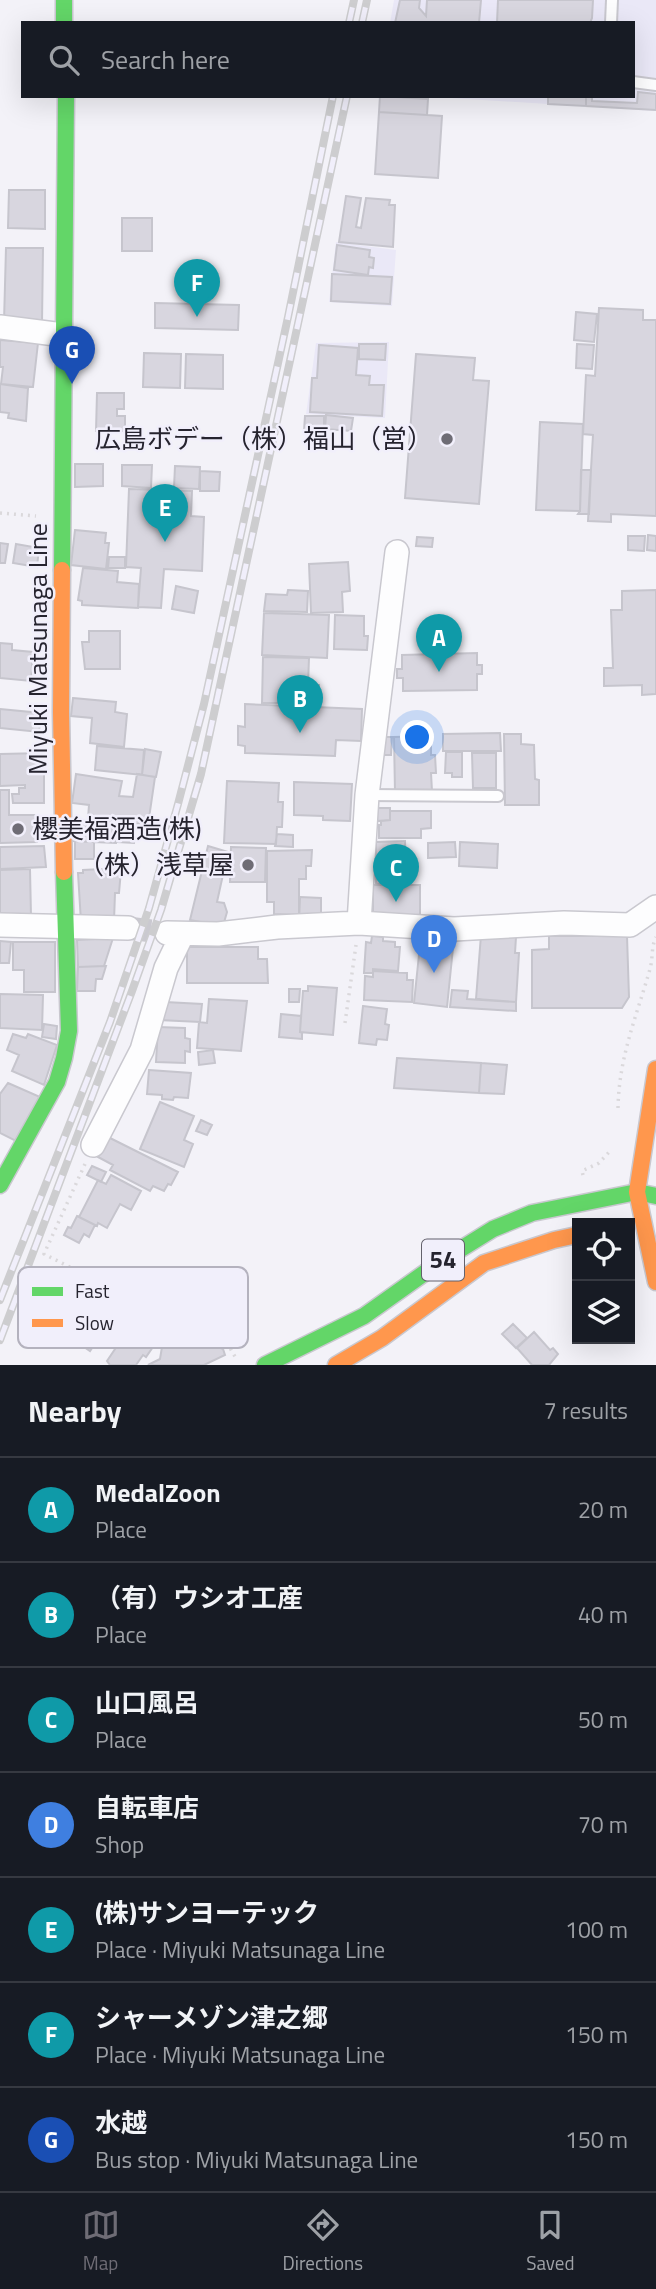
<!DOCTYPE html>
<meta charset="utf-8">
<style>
:root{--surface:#171b24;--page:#242831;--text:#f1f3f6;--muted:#9ea1a6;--line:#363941;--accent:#6e6c75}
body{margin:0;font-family:"Titillium Web","Noto Sans JP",sans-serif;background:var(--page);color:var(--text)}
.controls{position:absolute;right:21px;bottom:21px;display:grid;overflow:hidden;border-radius:0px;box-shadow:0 7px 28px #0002}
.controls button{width:63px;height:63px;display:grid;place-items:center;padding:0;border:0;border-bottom:2px solid var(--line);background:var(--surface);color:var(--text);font:35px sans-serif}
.you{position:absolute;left:418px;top:738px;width:24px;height:24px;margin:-18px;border:5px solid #fff;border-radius:50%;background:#1a73e8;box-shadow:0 0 0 10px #1a73e833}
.badge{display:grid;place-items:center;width:46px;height:46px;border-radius:50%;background:var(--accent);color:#fff;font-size:23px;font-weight:700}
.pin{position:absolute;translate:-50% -58px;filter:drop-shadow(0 2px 4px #0008)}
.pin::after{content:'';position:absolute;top:37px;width:24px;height:21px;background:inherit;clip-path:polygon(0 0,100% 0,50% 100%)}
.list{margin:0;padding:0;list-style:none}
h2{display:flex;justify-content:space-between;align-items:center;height:91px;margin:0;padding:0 28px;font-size:30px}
h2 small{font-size:23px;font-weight:400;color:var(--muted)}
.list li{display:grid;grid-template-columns:46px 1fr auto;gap:21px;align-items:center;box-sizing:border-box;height:105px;padding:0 28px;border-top:2px solid var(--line)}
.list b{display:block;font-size:26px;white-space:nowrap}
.list p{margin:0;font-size:23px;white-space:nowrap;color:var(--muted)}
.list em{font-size:23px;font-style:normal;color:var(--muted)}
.icon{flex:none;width:38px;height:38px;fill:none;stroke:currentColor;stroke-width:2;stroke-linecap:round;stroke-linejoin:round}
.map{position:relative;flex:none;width:656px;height:1365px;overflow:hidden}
.search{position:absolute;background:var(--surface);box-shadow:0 7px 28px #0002;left:21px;right:21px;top:21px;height:77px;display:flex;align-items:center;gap:18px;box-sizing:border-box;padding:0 24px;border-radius:0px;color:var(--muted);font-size:26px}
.sheet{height:826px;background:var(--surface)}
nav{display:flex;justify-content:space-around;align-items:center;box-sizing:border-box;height:98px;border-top:2px solid var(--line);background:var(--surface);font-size:19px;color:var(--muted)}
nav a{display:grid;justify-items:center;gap:4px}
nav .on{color:var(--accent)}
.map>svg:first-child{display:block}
.built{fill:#eae8f7}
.building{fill:#d8d6df;stroke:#c6c5cd;stroke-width:2}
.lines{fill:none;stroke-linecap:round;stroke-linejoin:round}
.street-tunnel{stroke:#cac9d0;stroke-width:23;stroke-dasharray:23 11;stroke-linecap:butt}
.lane-casing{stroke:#c9c8cf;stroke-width:14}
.street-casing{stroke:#c9c8cf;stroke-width:26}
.fast-casing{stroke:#c9c8cf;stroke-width:19}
.slow-casing{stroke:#c9c8cf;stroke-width:19}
.path{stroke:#dad8db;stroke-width:3.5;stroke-dasharray:2 5;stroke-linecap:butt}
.lane{stroke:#fdfdfe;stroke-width:10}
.street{stroke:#fdfdfe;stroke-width:23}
.fast{stroke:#63d668;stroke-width:16}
.slow{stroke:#ff974d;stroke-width:16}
.rail-casing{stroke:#cdcdcf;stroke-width:8}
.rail{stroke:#f1effb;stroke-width:5;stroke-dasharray:16;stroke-linecap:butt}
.poi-dot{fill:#6e6c75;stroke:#f1effb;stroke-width:2.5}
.labels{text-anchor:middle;stroke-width:5;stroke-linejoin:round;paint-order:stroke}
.shield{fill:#f1effb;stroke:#63616c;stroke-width:2}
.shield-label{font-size:24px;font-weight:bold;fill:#26242f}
.poi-label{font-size:26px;fill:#26242f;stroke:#f1effb;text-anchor:end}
.street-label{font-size:26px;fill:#26242f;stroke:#f1effb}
.key{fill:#f1effb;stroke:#b4b2be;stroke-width:2}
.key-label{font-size:19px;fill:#26242f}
</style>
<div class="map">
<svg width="656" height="1365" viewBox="0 0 656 1365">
<rect width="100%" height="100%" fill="#f3f2f8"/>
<path class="built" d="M394,0H656V111L420,96H633V23H390Z
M336,242L396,250L392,306L329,302Z
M389,342L385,418L306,414L316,343Z"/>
<path class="building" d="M400,0H420L419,8L426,16L427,0H481L479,23H395Z
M498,0H593L592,18L590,23H497Z
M638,92L656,94V110L586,106V96H592V101L637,103Z
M380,96L428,99L427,115L379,112Z
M548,96H586V106L548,104Z
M379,112L442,116L438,178L375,174Z
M9,190H45V229L8,228Z
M346,196L361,198L356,227L361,228L366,198L390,200L389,205H395L393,247L339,242Z
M122,218H152V251H122Z
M337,245L370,250L369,257L374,258L373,268L369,267L368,275L334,270Z
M6,248H43L42,323L4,322Z
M332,274L392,277L390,304L331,301Z
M155,303L239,305L238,330L155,328Z
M599,308L643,310V320H656V516L611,514V522L588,521L593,435L583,434L586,375L595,376Z
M576,312L597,314L594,342L574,340Z
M0,340L38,343L33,387L1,384L3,367H0Z
M359,344H386L385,360L359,359Z
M577,344L594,345L592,369L576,368Z
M319,345L358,348L356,375L370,376L369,385H384L382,416L310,412L312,378H317Z
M144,353L181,354L180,388L143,387Z
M186,354L223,355V389L185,388Z
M416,354L475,358L473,380L489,381L479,504L405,498Z
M0,384L28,388L26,421L8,418L9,413L0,412Z
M97,393H124V409H117V416H125V431H96Z
M326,415L353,418L351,431L325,429Z
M305,416H324V431H304Z
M540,422L583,424L580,511L536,510Z
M75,464H103V486L75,487Z
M122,465H152L151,488L122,486Z
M175,466L200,467L199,489L174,488Z
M581,470H591L589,514H578L580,511Z
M200,471L220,472L219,491H200Z
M129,489L192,491L191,516L204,517L202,571L164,569L161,608L138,607L141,568L126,567Z
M75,530L106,533L105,543H109L106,569L71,565Z
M648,535L656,536V551L647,550Z
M628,536H645L644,551L628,550Z
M417,537L433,538L432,547L416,546Z
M0,543L8,544L5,563H0Z
M16,544L39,548L37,567L13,563Z
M109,557H125V568H108Z
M348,562L350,591L342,592L343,612L311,613L309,564Z
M83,568L118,571L117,582L139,584L138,608L82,605V601L78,600Z
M176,586L198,591L194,613L172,609Z
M288,590L308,591L307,612L264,611L266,594L287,595Z
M656,590V694L642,695V685L604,686V668H613L611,610H622V591Z
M264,613L329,615L327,658L262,655Z
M335,615L364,616V636H368L367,650L334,649Z
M89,631H120V669H85L82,642H89Z
M0,643L12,644V650L33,652L31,681L0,678Z
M477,653V665H482V674H477V690L403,691V678H397V669H402V655Z
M263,657L309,658L308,685H319V703H262Z
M73,698L116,702L115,712L127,714L124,747L90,743L92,718L71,716Z
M245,704L362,709L361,741L336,740L335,756L245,753V746L238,745V726L245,727Z
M0,709L41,713L39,732L0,728Z
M500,733L501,751H443V734Z
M504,734H521V744L534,745L535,779L539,780V805H505Z
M431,736V755H435L436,773H431L432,791L395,792L394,737Z
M382,737H392L391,755H382Z
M97,746L144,750L142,775L95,770Z
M145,749L161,752L156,777L142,775Z
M446,752H462V777H452V773H445Z
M44,753V803H13L12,794H19V788H25V785L0,786V754Z
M472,753H496V788H473Z
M76,774L122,781L119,796L133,797L137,774L155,777L148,825L88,818L89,805L72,803Z
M227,781L279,783L278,802H283L282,827H277L276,844L224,843Z
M294,782L352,784L350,821L323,820V816L294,815Z
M0,790H9V815H36L37,842L0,843Z
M377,808H390V820L377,821Z
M390,811H431V828L421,829V838H379V825H381V821L390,820Z
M73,820L117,822L116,843L72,841Z
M118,831L135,833L134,843L118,842Z
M277,834L293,835V847L275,846Z
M75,841L94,842V859H75Z
M405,841L406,869H400V883L376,884V842Z
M455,842L456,857L428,858V843Z
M460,842L498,844L497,868L459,866Z
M44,846L46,867L0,869V847Z
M208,846L228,852L217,902L224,903L227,912L223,926L190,920Z
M231,847L266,848L265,882H230Z
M312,850L311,866H306V879H299V915L274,914V902H267V851Z
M30,869L31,916L0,920V870Z
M103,869L121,870L119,893H115L114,921L81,922L78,873H83V870Z
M373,885H420V919H373Z
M300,897L321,898V924L299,923Z
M481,935L516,937L515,953H519L516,1002L476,999Z
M372,936L383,937V941L395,942V947H400L398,971L373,969V973H364L366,942L371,943Z
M549,936H627L629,997L622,1008H532V950L549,949Z
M113,938L104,966L78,967L77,940Z
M0,941L11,942L9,963H0Z
M13,942H55V992H24V970H13Z
M420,945L453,948L447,1007L414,1003Z
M187,947H258V959H267L268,983H187Z
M106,966L102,979H96L95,991H77L78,967Z
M373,971L407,973V980H413L412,1002L364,1000L365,976L373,977Z
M308,986L337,988L333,1035L300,1032L303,991H308Z
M289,989H300L299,1002H289Z
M452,990L468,991L467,999L516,1002V1011L450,1007Z
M0,994L43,995L42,1030L0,1028Z
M209,999L247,1001L241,1051L197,1048L199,1022L207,1023Z
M165,1002L202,1004L200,1022L159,1020Z
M363,1006L387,1009L385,1024L389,1025L387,1040L377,1039L376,1045L359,1043Z
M281,1014L301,1016L300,1032L302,1033V1039L279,1037Z
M44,1024L57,1026L56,1039L42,1037Z
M158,1027L185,1028V1038L190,1039V1052L185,1051V1063L156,1062Z
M13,1034L26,1038L28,1034L57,1045L44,1085L12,1071L19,1055L7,1050Z
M213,1050L215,1063L199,1065L198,1052Z
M397,1058L481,1063L479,1093L394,1088Z
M481,1063L507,1065L504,1094L479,1093Z
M149,1070L191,1073L188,1098L174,1097L173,1100L162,1099V1095L147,1094Z
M8,1083L40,1097L18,1142L0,1133V1094Z
M160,1102L194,1116L184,1140L193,1144L184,1167L140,1149Z
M201,1120L212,1125L207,1135L196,1131Z
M108,1137L178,1172L171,1185L168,1184L164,1191L153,1186L150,1191L110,1170L113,1165L98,1157Z
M92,1166L106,1172L101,1182L87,1175Z
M111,1175L141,1191L131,1210L120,1204L107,1228L98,1223L97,1226L79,1217L98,1180L106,1184Z
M77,1216L95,1225L89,1237L84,1234L79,1243L64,1235L68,1227L71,1228Z
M99,1288L122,1303L90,1351L67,1335Z
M142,1309L166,1328L146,1357L143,1355L136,1365H110L107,1361Z
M513,1324L527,1338L516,1348L502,1334Z
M534,1332L550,1350L553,1348L558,1354L549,1365H532L517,1348Z
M190,1334L223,1349L225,1355L204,1365H148L160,1359L162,1347Z"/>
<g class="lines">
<path class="street-tunnel" d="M128,928L167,933"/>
<g class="lane-casing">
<path id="lane" d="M611,23L612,0
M633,82L656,85
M367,795L498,796"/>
</g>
<g class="street-casing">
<path id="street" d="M0,327L63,335
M359,923L367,795L397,552
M0,925L128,928
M167,933L218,934L277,927L359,923L454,929L564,923L630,925L656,907
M93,1145L142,1050L166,968L182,935"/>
</g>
<g class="fast-casing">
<path id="fast" d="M64,0V23
M62,570L66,96
M0,1185L57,1082L64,1058L69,1031L64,872
M265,1365L364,1316L440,1262L493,1229L532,1213L637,1192L656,1196"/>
</g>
<g class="slow-casing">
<path id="slow" d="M62,570L61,712L64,872
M656,1069L637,1192L656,1282
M336,1365L382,1338L484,1263L554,1240L577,1235"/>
</g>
<path class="path" d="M0,513L36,516
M345,1023L356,945
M618,1108C619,1057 636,1018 650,969C653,959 651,947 656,937
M85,1164L44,1254L230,1348L237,1360
M583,1175L582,1171L599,1163L611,1150"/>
<use href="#lane" class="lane"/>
<use href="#street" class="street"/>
<use href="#fast" class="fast"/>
<use href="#slow" class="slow"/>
<g class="rail-casing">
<path id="rail" d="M349,23L354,0
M362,23L367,0
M0,1300L110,1022L149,908L178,804L204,704L288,317L333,96
M0,1340L132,991L161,910L201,774L347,96"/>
</g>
<use href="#rail" class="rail"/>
</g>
<g class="poi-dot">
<circle cx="447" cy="439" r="7"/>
<circle cx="18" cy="829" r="7"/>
<circle cx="248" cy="865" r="7"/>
</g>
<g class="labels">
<rect class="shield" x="422" y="1239.5" width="42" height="41" rx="5"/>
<g class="shield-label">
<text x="443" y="1268">54</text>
</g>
<g class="poi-label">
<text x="433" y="448">広島ボデー（株）福山（営）</text>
<text x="32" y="838" text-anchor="start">櫻美福酒造(株)</text>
<text x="234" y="874">（株）浅草屋</text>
</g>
<g class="street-label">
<text transform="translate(38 649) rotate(-90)" y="9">Miyuki Matsunaga Line</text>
</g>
</g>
<rect x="18" y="1267" width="230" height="81" rx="10" class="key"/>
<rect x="32" y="1287" width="31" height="9" fill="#63d668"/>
<rect x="32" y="1319" width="31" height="8" fill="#ff974d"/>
<g class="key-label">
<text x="75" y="1298">Fast</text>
<text x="75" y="1330">Slow</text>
</g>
</svg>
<div class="controls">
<button><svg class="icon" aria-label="locate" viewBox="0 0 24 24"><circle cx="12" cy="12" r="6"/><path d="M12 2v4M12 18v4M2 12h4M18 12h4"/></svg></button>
<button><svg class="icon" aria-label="layers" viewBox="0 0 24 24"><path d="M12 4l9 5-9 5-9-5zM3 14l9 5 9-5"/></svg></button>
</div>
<div class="you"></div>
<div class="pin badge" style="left:439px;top:672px;background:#0f9aa8">A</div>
<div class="pin badge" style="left:300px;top:733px;background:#0f9aa8">B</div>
<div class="pin badge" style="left:396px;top:902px;background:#0f9aa8">C</div>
<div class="pin badge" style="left:434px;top:973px;background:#3f7fe0">D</div>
<div class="pin badge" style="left:165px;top:542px;background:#0f9aa8">E</div>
<div class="pin badge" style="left:197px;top:317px;background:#0f9aa8">F</div>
<div class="pin badge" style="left:72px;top:384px;background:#1a4fb4">G</div>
<div class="search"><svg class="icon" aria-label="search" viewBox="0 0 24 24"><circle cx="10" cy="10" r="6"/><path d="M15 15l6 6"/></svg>Search here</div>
</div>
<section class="sheet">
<h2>Nearby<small>7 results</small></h2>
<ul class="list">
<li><span class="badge" style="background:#0f9aa8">A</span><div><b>MedalZoon</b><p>Place</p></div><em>20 m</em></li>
<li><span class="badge" style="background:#0f9aa8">B</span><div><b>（有）ウシオ工産</b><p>Place</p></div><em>40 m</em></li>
<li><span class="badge" style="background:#0f9aa8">C</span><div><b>山口風呂</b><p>Place</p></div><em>50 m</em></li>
<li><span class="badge" style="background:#3f7fe0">D</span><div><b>自転車店</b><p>Shop</p></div><em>70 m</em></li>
<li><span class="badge" style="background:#0f9aa8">E</span><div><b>(株)サンヨーテック</b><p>Place · Miyuki Matsunaga Line</p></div><em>100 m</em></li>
<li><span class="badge" style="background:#0f9aa8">F</span><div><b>シャーメゾン津之郷</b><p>Place · Miyuki Matsunaga Line</p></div><em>150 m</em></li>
<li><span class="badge" style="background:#1a4fb4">G</span><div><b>水越</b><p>Bus stop · Miyuki Matsunaga Line</p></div><em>150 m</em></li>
</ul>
</section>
<nav>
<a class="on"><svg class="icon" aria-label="map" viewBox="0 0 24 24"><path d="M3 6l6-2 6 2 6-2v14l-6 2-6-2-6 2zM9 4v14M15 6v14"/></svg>Map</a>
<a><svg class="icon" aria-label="directions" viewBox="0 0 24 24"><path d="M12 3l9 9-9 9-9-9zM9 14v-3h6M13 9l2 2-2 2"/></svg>Directions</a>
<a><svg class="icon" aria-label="saved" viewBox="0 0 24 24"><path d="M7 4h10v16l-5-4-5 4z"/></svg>Saved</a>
</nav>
